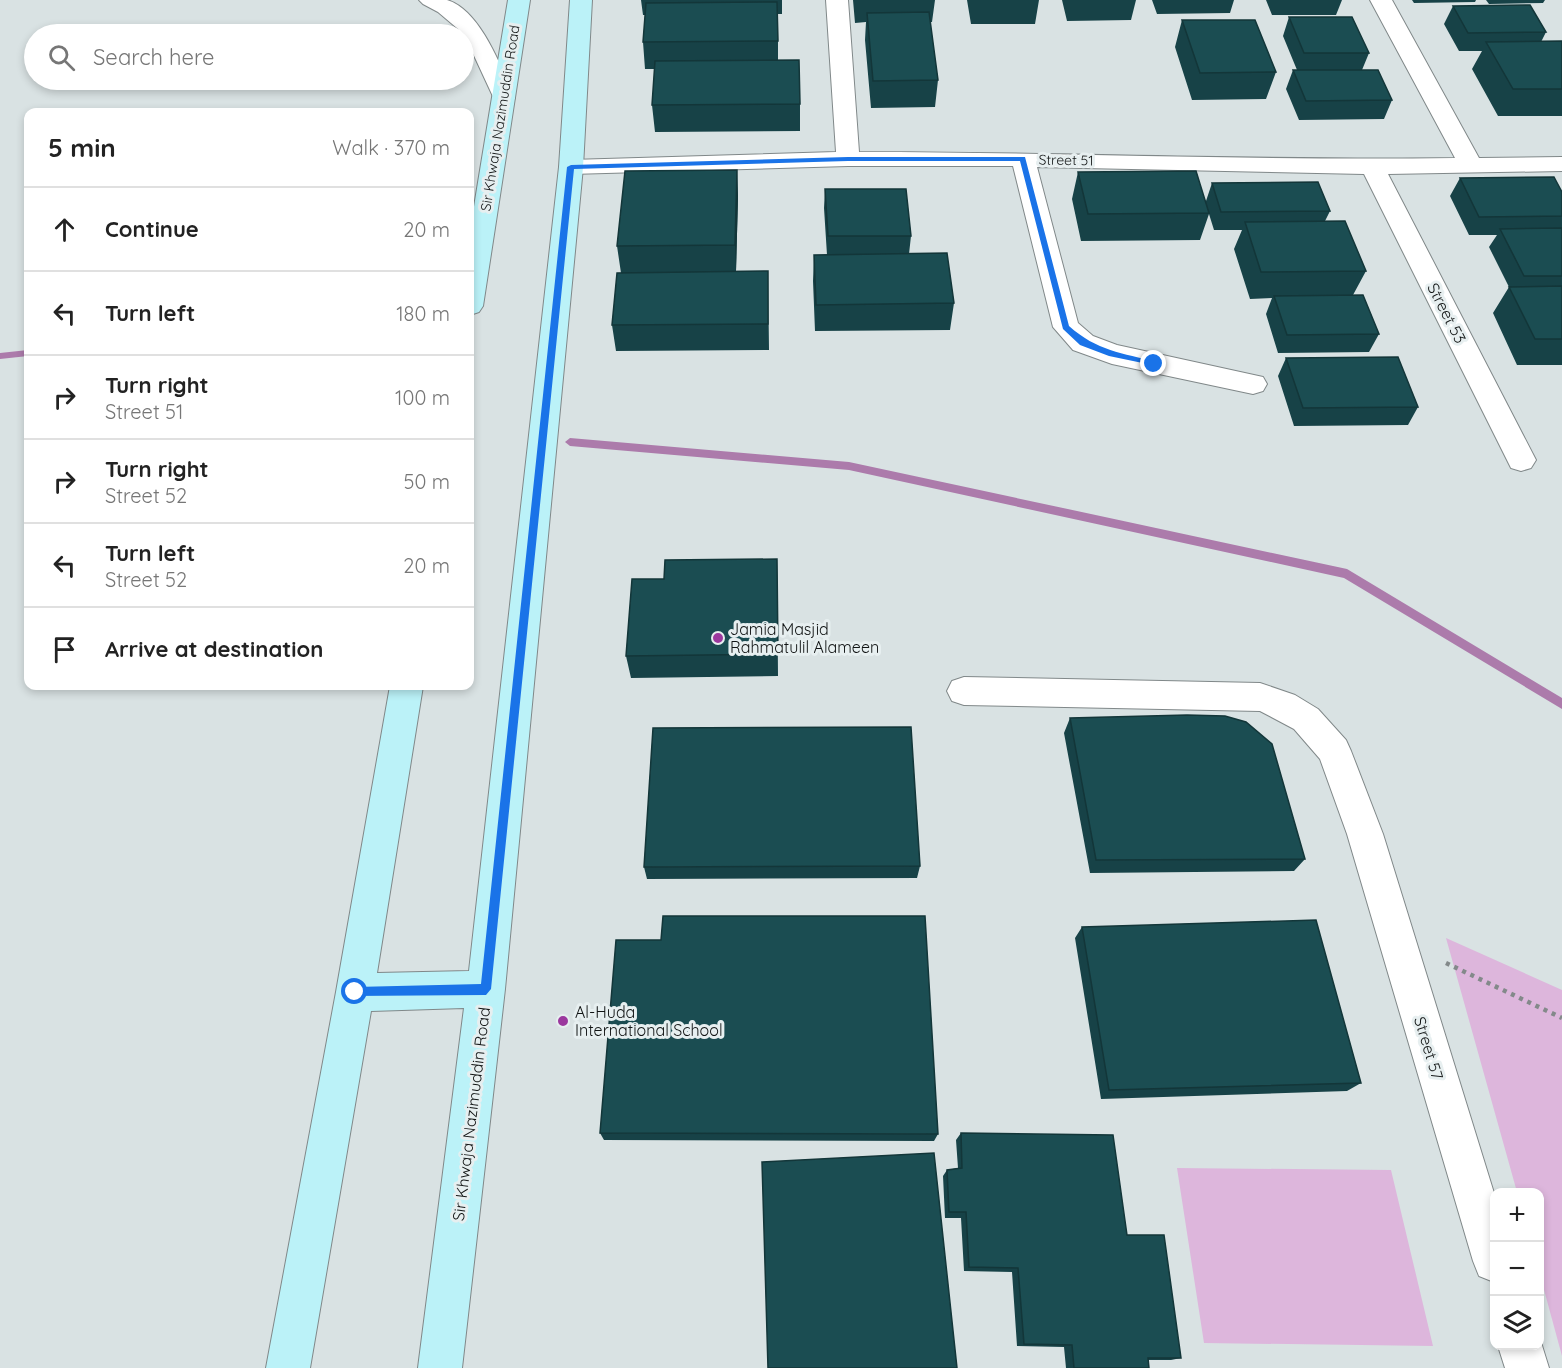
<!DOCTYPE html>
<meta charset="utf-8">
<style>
:root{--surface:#fff;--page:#f6f6f6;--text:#222;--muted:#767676;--line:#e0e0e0}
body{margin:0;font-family:Quicksand,sans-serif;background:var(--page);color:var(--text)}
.controls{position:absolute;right:18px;bottom:18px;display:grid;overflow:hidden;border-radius:12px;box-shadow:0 3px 9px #0003}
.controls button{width:54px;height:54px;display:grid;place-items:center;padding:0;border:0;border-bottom:2px solid var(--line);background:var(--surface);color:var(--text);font:30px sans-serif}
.stop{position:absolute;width:18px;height:18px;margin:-14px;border:4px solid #1a73e8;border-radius:50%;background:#fff}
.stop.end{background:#1a73e8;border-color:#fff;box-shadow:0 2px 6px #0008}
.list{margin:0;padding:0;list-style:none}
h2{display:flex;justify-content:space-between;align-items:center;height:78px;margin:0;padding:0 24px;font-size:26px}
h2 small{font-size:20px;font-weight:400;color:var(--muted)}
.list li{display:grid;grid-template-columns:39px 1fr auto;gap:18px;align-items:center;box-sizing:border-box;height:84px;padding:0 24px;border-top:2px solid var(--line)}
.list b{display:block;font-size:22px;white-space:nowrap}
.list p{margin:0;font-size:20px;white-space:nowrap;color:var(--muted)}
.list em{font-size:20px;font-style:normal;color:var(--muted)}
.icon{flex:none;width:33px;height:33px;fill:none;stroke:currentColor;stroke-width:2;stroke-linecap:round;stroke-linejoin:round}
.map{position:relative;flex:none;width:1562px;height:1368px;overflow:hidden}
.search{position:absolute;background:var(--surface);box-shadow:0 3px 9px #0003;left:24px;top:24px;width:450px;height:66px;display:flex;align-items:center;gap:15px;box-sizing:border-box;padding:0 21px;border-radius:33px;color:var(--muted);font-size:22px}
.panel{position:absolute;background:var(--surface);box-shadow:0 3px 9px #0003;left:24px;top:108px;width:450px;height:582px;border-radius:12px}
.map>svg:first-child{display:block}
.green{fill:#ddb6dc}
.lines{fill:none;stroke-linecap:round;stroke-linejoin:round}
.stream{fill:#ac7bab;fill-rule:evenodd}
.minor-casing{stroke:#808889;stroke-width:2}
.tertiary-casing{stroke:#808889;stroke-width:2}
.secondary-casing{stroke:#808889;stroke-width:2}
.path{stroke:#83898a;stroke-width:4.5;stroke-dasharray:4 5;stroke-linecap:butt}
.minor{fill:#fff;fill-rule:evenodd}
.tertiary{fill:#fff;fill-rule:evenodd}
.secondary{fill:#bbf2f8;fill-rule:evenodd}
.wall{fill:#174247}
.shaded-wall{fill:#133639}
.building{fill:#1b4d52;stroke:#133639;stroke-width:1.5}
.route{fill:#1a73e8}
.poi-dot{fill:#9b389e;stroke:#e7eff0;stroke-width:2}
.labels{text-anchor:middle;stroke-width:6;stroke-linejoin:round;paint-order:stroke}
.far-street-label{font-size:14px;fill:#111414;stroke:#e7eff0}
.street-label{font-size:16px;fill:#111414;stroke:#e7eff0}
.poi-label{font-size:16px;fill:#111414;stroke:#e7eff0;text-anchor:start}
</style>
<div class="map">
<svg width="1562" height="1368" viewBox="0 0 1562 1368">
<rect width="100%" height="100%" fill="#d9e2e3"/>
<path class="green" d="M1446,938L1562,990V1356L1540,1275V1192H1517Z
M1177,1168L1391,1170L1433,1346L1204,1343Z"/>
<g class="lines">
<path class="stream" d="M28,350V356L0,359V353Z
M570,438L849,462L1347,569L1562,698V709L1344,578L849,470L570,446L565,442Z"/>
<g class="minor-casing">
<path id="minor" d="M826,0H848L859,152C1058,152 1257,161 1455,158L1370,0H1392L1479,158L1562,157V171L1388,174L1536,460L1531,468L1521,471L1511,468L1364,174L1037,167L1078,323L1093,336L1117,345L1263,377L1267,384L1263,391L1253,394L1112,364L1073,350L1053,327L1013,166H848L571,174L562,172L559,167L562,162L571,160L836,152Z
M964,677L1260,683L1295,695L1318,709L1346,740L1351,751L1383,834L1494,1193V1282L1479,1276L1473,1261L1347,834L1320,759L1294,729L1260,711L964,705L952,701L947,691L952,681Z
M1540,1339L1549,1368H1505L1498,1346H1540Z"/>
</g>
<g class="tertiary-casing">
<path id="tertiary" d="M419,0C428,0 439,0 447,0C481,10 502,70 515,98L512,103L504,105L496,103L464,34L438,12L423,4Z"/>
</g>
<g class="secondary-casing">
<path id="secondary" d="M508,0H530L483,306L479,312L470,315V231Z
M570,0H592L583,167L505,989L462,1368H418L464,1008L371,1011L310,1368H266L336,992L390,686H423L377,973L469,971L559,167Z"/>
</g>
<path class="path" d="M1446,963L1562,1018"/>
<use href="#minor" class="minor"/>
<use href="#tertiary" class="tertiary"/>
<use href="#secondary" class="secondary"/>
</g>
<path class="wall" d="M641,0H782V14H778V60L800,104V131L655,132L652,105L655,69H645L643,42L645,15H643Z
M853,0H935L932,22H930L938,80L935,107L871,108L865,40L866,22L855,23Z
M967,0H1039L1035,24H971Z
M1062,0H1136L1131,20L1067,21Z
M1152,0H1234L1230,13L1157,14Z
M1266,0H1342L1336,15H1272Z
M1412,0H1476L1475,2L1414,3Z
M1486,0H1545L1543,3L1489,4Z
M1453,6L1546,32L1541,42L1562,41V116H1498L1472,69L1482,51H1459L1444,24Z
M1289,17L1369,53L1362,70L1392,100L1384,119L1299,120L1286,89L1293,70H1297L1283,36Z
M1182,20L1276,72L1266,99L1192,100L1175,47Z
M737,170L738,197L736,271H768L769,350L616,351L612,325L621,273L617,246Z
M1078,172L1206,201L1212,183L1330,211L1325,221L1366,271L1353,295L1379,334L1369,352L1278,353L1266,314L1272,298L1250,299L1234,249L1242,230H1214L1209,214L1200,240L1081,241L1072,199Z
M1460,178L1562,192V365H1517L1493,313L1509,287L1489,247L1497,235H1469L1450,196Z
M825,189L911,236L909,254L954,303L950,330L815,331L813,281L814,255H827L824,208Z
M1286,358L1418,407L1408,425L1294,426L1278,376Z
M777,559L778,676L631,678L626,656Z
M1070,718L1305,859L1294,871L1090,873L1064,733Z
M920,866L917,878L647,879L644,867Z
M1082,927L1361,1083L1347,1091L1101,1099L1075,938Z
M600,1133L938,1134L934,1141L604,1140Z
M961,1133L1127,1235L1181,1358L1171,1360H1148L1149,1368H1066L1064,1347L1017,1346L1012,1272L964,1271L961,1218H945L943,1176L947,1170L958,1168L956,1140Z"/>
<path class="shaded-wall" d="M737,170L738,197L736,271L735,245Z"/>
<path class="building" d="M777,2L778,41L643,42L646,3Z
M1530,5L1546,32L1468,33L1453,6Z
M929,12L938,80L873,81L867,13Z
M1289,17H1352L1369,53H1304Z
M1182,20H1255L1276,72L1200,73Z
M1562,41V89H1513L1486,42Z
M799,60L800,104L652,105L655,61Z
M1293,70H1378L1392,100L1306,101Z
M737,170L735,245L617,246L625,171Z
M1196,171L1209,213L1088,214L1078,172Z
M1554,177L1562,192V216L1479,217L1460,178Z
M1318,182L1330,211L1221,212L1212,183Z
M825,189H906L911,236H828Z
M1345,221L1366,271L1261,272L1245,222Z
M1562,228V276H1524L1500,229Z
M947,253L954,303L816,305L814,255Z
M768,271V324L612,325L617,273Z
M1562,286V339H1535L1509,287Z
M1363,295L1379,334L1287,335L1274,296Z
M1398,357L1418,407L1303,408L1286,358Z
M777,559L778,654L626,656L632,579H664L665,560Z
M1187,715L1225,716L1246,722L1272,744L1305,859L1096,860L1070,718Z
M911,727L920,866L644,867L653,728Z
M663,916H925L938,1134L600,1133L616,940H661Z
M1316,920L1361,1083L1109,1090L1082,927Z
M961,1133L1113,1135L1127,1235H1164L1181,1358H1148L1149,1368H1074L1072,1345L1024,1344L1018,1268L969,1267L966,1212H949L947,1170L962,1168Z
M934,1153L957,1368H768L762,1162Z"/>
<path class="route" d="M848,157H1025L1069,326C1097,351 1122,353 1157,362V366L1109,356L1080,345L1063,329L1020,161H848L574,169L491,989L486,995L351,996L349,992L355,987L481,984L567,167L571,165Z"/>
<g class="poi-dot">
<circle cx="718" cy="638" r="6"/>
<circle cx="563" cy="1021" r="6"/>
</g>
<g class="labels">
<g class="far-street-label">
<text transform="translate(500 118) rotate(-81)" y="5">Sir Khwaja Nazimuddin Road</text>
<text transform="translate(1066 160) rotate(1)" y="5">Street 51</text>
</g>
<g class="street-label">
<text transform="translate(1447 313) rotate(63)" y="6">Street 53</text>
<text transform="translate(1429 1048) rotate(73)" y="6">Street 57</text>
<text transform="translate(471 1114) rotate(-83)" y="6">Sir Khwaja Nazimuddin Road</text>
</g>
<g class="poi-label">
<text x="730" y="635">Jamia Masjid<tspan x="730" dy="18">Rahmatulil Alameen</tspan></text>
<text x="575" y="1018">Al-Huda<tspan x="575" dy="18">International School</tspan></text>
</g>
</g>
</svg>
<div class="controls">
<button>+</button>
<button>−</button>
<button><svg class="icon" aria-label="layers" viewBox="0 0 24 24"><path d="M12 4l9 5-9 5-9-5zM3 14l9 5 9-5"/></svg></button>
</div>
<div class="stop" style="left:355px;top:992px"></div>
<div class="stop end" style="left:1154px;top:364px"></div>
<div class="search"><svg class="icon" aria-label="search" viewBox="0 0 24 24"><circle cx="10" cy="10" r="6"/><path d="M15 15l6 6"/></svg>Search here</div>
<section class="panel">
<h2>5 min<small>Walk · 370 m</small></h2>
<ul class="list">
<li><svg class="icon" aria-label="ahead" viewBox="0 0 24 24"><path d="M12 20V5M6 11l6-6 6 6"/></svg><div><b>Continue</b></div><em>20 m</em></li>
<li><svg class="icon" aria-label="left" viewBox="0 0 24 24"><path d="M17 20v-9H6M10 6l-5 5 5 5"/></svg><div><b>Turn left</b></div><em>180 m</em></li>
<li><svg class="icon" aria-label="right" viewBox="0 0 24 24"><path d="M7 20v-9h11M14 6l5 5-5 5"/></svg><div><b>Turn right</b><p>Street 51</p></div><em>100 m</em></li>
<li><svg class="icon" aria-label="right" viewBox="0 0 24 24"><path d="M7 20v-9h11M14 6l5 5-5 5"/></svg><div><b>Turn right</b><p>Street 52</p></div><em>50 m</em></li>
<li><svg class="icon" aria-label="left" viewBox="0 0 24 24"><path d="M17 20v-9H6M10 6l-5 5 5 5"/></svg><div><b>Turn left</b><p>Street 52</p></div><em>20 m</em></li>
<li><svg class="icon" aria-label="arrive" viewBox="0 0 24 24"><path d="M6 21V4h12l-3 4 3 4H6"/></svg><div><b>Arrive at destination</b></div></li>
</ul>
</section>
</div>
